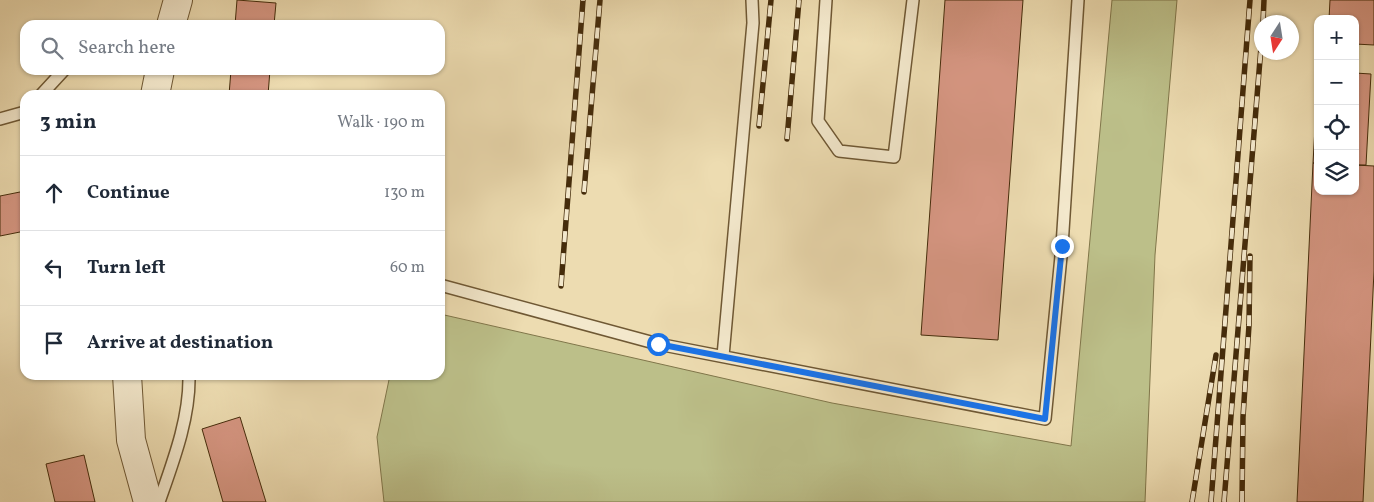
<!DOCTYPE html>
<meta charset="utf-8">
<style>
:root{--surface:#fff;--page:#f2f2f3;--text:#1f2937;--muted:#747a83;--line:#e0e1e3}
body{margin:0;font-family:Vollkorn,serif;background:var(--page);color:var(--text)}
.controls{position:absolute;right:15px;top:15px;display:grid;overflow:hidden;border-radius:10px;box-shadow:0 1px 4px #0004}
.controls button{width:45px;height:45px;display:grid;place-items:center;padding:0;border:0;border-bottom:1px solid var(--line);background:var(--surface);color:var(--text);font:25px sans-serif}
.compass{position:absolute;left:1254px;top:15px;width:45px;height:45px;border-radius:50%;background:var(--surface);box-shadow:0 1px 4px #0004;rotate:192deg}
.stop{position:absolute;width:15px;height:15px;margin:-11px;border:4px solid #1a73e8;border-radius:50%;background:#fff}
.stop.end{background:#1a73e8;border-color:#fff;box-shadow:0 1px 5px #0008}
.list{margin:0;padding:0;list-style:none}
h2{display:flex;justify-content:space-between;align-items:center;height:65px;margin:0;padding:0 20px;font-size:21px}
h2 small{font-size:16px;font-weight:400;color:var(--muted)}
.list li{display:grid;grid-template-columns:32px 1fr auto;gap:15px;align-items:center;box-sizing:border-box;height:75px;padding:0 20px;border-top:1px solid var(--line)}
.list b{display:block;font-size:19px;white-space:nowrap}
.list em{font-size:16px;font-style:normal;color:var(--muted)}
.icon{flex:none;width:28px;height:28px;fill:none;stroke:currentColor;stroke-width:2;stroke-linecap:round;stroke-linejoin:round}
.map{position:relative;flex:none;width:1374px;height:502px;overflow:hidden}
.search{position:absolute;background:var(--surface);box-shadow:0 1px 4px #0004;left:20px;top:20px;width:425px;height:55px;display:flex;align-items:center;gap:12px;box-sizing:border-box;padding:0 18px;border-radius:15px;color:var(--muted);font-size:19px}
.panel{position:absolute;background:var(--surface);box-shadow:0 1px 4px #0004;left:20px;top:90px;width:425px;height:290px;border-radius:15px}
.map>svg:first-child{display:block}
.green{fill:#bcbf89;stroke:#80764a}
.building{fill:#d69682;stroke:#452c0b}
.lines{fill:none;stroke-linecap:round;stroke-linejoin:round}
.service-casing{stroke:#6f5834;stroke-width:14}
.tertiary-casing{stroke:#6f5834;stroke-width:30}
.service{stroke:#f3e8cc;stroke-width:11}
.tertiary{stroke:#f3e8cc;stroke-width:28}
.rail-casing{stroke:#452c0b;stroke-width:5.5}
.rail{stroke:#f3e8cc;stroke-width:4;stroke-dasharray:11;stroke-linecap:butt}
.route{stroke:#1a73e8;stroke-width:6}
</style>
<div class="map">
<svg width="1374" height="502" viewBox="0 0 1374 502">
<rect width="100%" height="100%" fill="#eddcb1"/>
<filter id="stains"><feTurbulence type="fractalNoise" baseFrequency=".004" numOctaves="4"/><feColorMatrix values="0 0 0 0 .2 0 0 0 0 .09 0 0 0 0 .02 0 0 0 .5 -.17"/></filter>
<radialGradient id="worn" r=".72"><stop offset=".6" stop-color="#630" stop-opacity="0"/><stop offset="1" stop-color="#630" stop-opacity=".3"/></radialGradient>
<path class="green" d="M1112,0H1177L1155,255L1145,502H384L377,437L390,375H440V314L832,403L1071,446Z"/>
<path class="building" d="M237,0L276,3L274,25H235Z
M945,0H1023L998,340L921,335Z
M1330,0H1374V45L1355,44V19H1329Z
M231,70H270L268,95H229Z
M1355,73L1371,74L1366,165H1355Z
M1318,74V163H1313Z
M1313,163H1318V191H1355V165L1374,166V271L1363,502H1297Z
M25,191V231L0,236V196Z
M240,417L266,502H223L202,429Z
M84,455L95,502H55L46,464Z"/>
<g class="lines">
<g class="service-casing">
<path id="service" d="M826,0L818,121L839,151L894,157L913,0
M41,95L64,70
M0,119L25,112
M440,285L658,344L1045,419L1062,246L1078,0
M723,356L753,23L752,0
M159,502C173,462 190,418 189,375"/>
</g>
<g class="tertiary-casing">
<path id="tertiary" d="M171,25L178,0
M155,95L160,70
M127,375L131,440L148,502"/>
</g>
<use href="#service" class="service"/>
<use href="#tertiary" class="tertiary"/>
<g class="rail-casing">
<path id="rail" d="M1263,22L1264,0
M759,126L771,0
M787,139L799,0
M584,192L600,0
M561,286L583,0
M1192,502L1216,355
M1211,502L1250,0
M1224,502L1262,35
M1242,502L1243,417L1249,325L1250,256"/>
</g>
<use href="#rail" class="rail"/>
</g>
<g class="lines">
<path class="route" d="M658,344L1045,419L1062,246"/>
</g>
<rect width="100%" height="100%" filter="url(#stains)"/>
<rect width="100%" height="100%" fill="url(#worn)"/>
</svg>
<div class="controls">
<button>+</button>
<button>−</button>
<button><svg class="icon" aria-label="locate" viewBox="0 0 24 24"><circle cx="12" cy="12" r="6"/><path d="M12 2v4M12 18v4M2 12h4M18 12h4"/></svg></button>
<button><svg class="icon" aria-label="layers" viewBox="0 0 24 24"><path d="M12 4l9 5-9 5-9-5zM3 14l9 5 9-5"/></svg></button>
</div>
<svg class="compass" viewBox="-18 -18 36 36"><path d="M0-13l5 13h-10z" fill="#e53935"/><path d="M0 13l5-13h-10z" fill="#747a83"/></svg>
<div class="stop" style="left:658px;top:344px"></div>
<div class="stop end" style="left:1062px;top:246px"></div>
<div class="search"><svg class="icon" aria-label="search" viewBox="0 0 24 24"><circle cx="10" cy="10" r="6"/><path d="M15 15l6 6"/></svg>Search here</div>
<section class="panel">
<h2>3 min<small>Walk · 190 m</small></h2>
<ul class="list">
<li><svg class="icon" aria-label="ahead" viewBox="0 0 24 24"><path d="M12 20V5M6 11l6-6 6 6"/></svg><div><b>Continue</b></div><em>130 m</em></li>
<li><svg class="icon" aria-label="left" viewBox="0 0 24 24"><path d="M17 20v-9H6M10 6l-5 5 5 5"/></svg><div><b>Turn left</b></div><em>60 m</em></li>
<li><svg class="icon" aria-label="arrive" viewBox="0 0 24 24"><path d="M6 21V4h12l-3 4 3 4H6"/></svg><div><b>Arrive at destination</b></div></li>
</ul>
</section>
</div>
